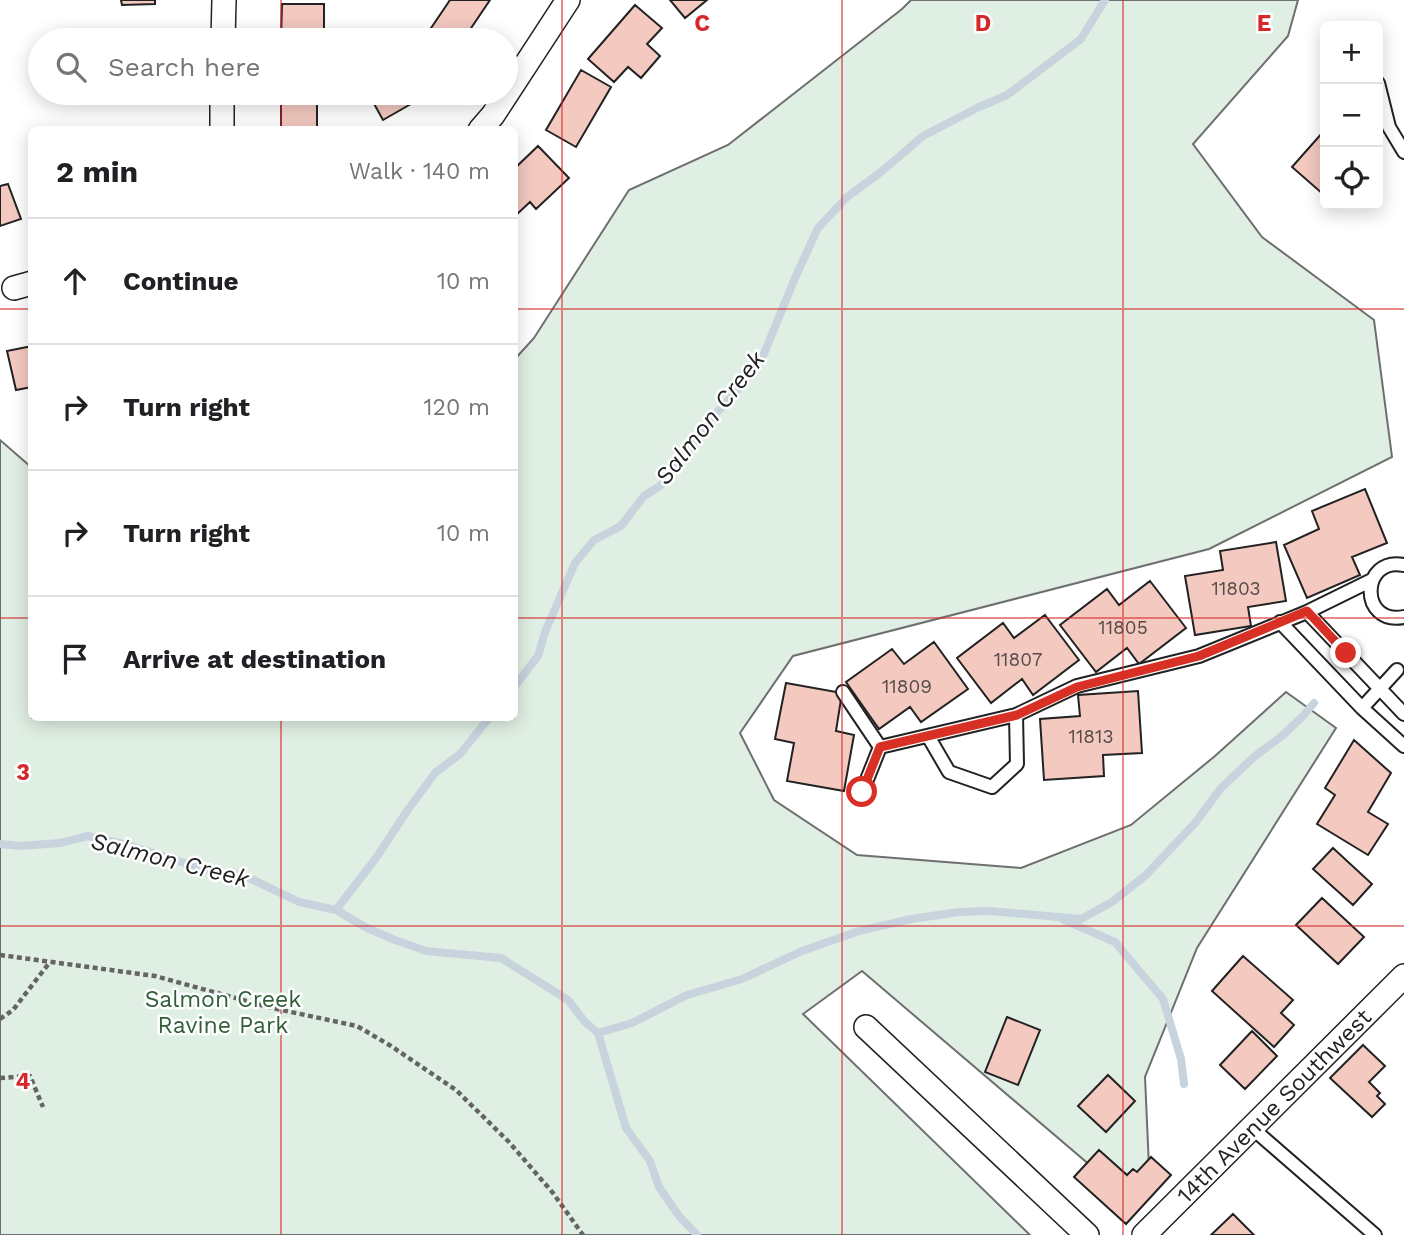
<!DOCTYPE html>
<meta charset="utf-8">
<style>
:root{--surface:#fff;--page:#f6f6f6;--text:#202124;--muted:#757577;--line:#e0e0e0}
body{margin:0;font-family:"Work Sans",sans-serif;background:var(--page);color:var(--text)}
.controls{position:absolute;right:21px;top:21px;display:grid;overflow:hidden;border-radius:10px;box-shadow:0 4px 18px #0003}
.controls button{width:63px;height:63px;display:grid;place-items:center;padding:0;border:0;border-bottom:2px solid var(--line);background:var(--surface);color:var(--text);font:35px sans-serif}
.stop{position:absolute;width:21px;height:21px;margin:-16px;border:5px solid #d93025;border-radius:50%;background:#fff}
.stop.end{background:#d93025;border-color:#fff;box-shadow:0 2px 7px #0008}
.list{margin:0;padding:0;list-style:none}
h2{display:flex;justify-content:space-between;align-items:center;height:91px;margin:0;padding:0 28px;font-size:30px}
h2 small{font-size:23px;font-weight:400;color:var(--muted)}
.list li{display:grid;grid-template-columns:46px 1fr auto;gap:21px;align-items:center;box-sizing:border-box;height:126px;padding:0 28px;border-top:2px solid var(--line)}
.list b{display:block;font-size:26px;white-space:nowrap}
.list em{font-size:23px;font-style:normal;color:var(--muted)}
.icon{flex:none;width:38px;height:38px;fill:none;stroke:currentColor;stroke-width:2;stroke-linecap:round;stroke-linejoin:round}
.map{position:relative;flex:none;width:1404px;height:1235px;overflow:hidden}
.search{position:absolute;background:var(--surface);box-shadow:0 4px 18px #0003;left:28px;top:28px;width:490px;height:77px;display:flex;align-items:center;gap:18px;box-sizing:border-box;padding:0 24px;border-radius:38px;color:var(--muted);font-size:26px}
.panel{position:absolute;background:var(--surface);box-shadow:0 4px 18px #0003;left:28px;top:126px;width:490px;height:595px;border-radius:10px}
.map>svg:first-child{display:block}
.green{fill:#e0efe3;stroke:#6f6f6f;stroke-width:2}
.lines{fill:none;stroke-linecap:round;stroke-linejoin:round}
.stream{stroke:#c7d3dd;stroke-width:8}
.building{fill:#f3c9c0;stroke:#222;stroke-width:2}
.service-casing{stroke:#222;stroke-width:16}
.minor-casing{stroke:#222;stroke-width:26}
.path{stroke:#646464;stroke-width:4.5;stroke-dasharray:5 3.5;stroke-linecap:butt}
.service{stroke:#fff;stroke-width:12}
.minor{stroke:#fff;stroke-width:23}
.route{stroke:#d93025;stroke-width:9}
.grid{fill:none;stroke:#d62828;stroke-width:2;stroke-opacity:0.55}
.labels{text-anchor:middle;stroke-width:5;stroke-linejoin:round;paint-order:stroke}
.number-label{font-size:19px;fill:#564c4a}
.park-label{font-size:23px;fill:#2f5e38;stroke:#fff}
.street-label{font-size:23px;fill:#222;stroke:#fff}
.water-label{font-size:24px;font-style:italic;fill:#222;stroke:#fff}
.grid-label{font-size:23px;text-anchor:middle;font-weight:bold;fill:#d62828;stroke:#fff;stroke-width:5;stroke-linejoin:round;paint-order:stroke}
</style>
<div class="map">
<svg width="1404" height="1235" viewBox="0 0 1404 1235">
<rect width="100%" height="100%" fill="#fff"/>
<path class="green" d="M911,0H1298L1288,36L1193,144L1262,237L1374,320L1392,457L1209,549L793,656L740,733L774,800L857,855L1021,868L1131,825L1215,756L1286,692L1336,728L1197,948L1145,1077L1149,1167L1125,1195L862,971L803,1014L1030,1235H0V440L31,467L32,718H514L515,359L534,338L629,190L728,145L902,9Z"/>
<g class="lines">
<path class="stream" d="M514,687L538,656L545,632L575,563L594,540L621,526L644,496L660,486L690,450L707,423L735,393L761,361L795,278L818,228L847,197L881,172L923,136L977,108L1007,95L1081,39L1105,0
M0,844L21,846L60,843L88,836L128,845L219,874L243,875L299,902L336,910L365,927L395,940L426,951L501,958L568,1000L585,1022L598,1033L626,1128L650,1161L659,1187L679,1216L697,1235
M336,910L376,858L407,811L435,773L460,754L489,718
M1064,920L1115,942L1163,999L1181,1059L1184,1084
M598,1033L632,1023L687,995L742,979L802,951L859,931L911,919L959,912L990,911L1081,919L1112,902L1146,875L1195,823L1221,788L1255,756L1282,736L1303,716L1314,703"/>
</g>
<path class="building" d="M121,0H155V4L122,5Z
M450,0H490L463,40H423Z
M670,0H707L685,18Z
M282,4H324V40L281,39Z
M635,5L662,28L647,44L660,56L641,78L628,67L614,82L588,59Z
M168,35V40H120V38Z
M581,70L611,87L576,147L546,130Z
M281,93H317V130H281Z
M368,93H430L383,120Z
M1323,132L1325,134V193L1324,195L1292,167Z
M538,146L569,178L536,209L530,202L514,217V169Z
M8,184L21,219L0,226V186Z
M32,346V387L16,390L7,351Z
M1365,489L1387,543L1352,557L1360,575L1307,598L1284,545L1319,529L1312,511Z
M1276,542L1286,601L1248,607L1251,626L1195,635L1185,576L1223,570L1220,551Z
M1150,581L1186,628L1139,664L1127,648L1096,672L1060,625L1107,589L1119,605Z
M1045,615L1079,660L1033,695L1022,679L991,703L957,658L1003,623L1014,638Z
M934,642L968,689L921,722L910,707L879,729L846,682L892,649L904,664Z
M786,683L842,693L836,731L854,735L844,791L787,781L794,743L775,739Z
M1138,691L1142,753L1103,755L1104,776L1044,780L1040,719L1080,716L1078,695Z
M1354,740L1391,773L1368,812L1388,824L1368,855L1317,824L1335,795L1325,788Z
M1333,848L1372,884L1353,905L1313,869Z
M1322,898L1364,937L1338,964L1296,925Z
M1243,956L1293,1000L1281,1013L1294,1025L1274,1047L1212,991Z
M1007,1017L1040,1030L1018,1085L985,1072Z
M1252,1031L1277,1056L1245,1089L1220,1065Z
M1363,1045L1385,1066L1369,1082L1380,1093L1377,1096L1385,1104L1372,1117L1330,1078Z
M1108,1075L1135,1101L1106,1132L1078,1106Z
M1099,1150L1127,1175L1133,1169L1137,1172L1151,1157L1171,1175L1126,1224L1074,1177Z
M1233,1214L1254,1235H1211Z"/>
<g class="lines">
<g class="service-casing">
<path id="service" d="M1378,83L1389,127L1404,152
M1404,565C1360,556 1359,626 1404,617
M1307,612L1404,714
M1280,622L1362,708L1404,746
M843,692L880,747L862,792
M1362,708L1397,670
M928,736L949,772L992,787L1017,764L1016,715
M880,747L1016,715L1077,686L1199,656L1307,612L1372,580
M1252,1128L1375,1235"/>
</g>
<g class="minor-casing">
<path id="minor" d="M223,40L224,0
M222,130V93
M480,130L493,115L568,0
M14,288L32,283
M866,1027L1087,1235
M1144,1235L1404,976"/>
</g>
<path class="path" d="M0,955L155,976L272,1008L357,1026L391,1046L456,1090L509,1142L553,1193L583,1235
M0,1019L13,1010L50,962
M0,1078L30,1076L43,1107"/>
<use href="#service" class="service"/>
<use href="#minor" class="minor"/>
</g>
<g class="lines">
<path class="route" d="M862,792L880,747L1017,715L1077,687L1199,656L1307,611L1346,653"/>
</g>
<path class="grid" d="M281,0V40M562,0V1235M842,0V1235M1123,0V1235M281,93V130M0,309H32M514,309H1404M0,618H32M514,618H1404M281,718V1235M0,926H1404"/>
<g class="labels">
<g class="number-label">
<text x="1236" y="595">11803</text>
<text x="1123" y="634">11805</text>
<text x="1018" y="666">11807</text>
<text x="907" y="693">11809</text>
<text x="1091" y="743">11813</text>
</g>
<g class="park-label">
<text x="223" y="1007">Salmon Creek<tspan x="223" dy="26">Ravine Park</tspan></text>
</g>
<g class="street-label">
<text transform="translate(1274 1106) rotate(-45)" y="8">14th Avenue Southwest</text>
</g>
<g class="water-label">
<text transform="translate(710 418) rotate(-52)" y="8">Salmon Creek</text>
<text transform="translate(170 860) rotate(14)" y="8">Salmon Creek</text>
</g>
</g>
<g class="grid-label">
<text x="702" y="31">C</text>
<text x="983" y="31">D</text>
<text x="1264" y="31">E</text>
<text x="23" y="780">3</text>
<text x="23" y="1089">4</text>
</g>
</svg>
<div class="controls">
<button>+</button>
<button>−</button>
<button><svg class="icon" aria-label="locate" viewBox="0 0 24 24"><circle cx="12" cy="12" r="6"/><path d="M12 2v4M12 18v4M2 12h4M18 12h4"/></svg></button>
</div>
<div class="stop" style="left:862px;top:792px"></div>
<div class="stop end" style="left:1346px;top:653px"></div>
<div class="search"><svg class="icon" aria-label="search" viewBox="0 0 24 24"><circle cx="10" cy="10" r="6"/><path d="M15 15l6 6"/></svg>Search here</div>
<section class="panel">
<h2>2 min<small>Walk · 140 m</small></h2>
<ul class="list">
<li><svg class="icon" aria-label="ahead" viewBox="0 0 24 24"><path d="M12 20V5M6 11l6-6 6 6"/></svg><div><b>Continue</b></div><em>10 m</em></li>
<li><svg class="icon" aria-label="right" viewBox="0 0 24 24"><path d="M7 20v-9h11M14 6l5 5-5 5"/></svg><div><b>Turn right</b></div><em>120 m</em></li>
<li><svg class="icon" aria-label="right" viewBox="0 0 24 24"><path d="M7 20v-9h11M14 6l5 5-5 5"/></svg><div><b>Turn right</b></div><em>10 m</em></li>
<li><svg class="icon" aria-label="arrive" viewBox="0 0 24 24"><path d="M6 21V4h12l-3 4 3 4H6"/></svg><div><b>Arrive at destination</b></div></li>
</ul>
</section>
</div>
